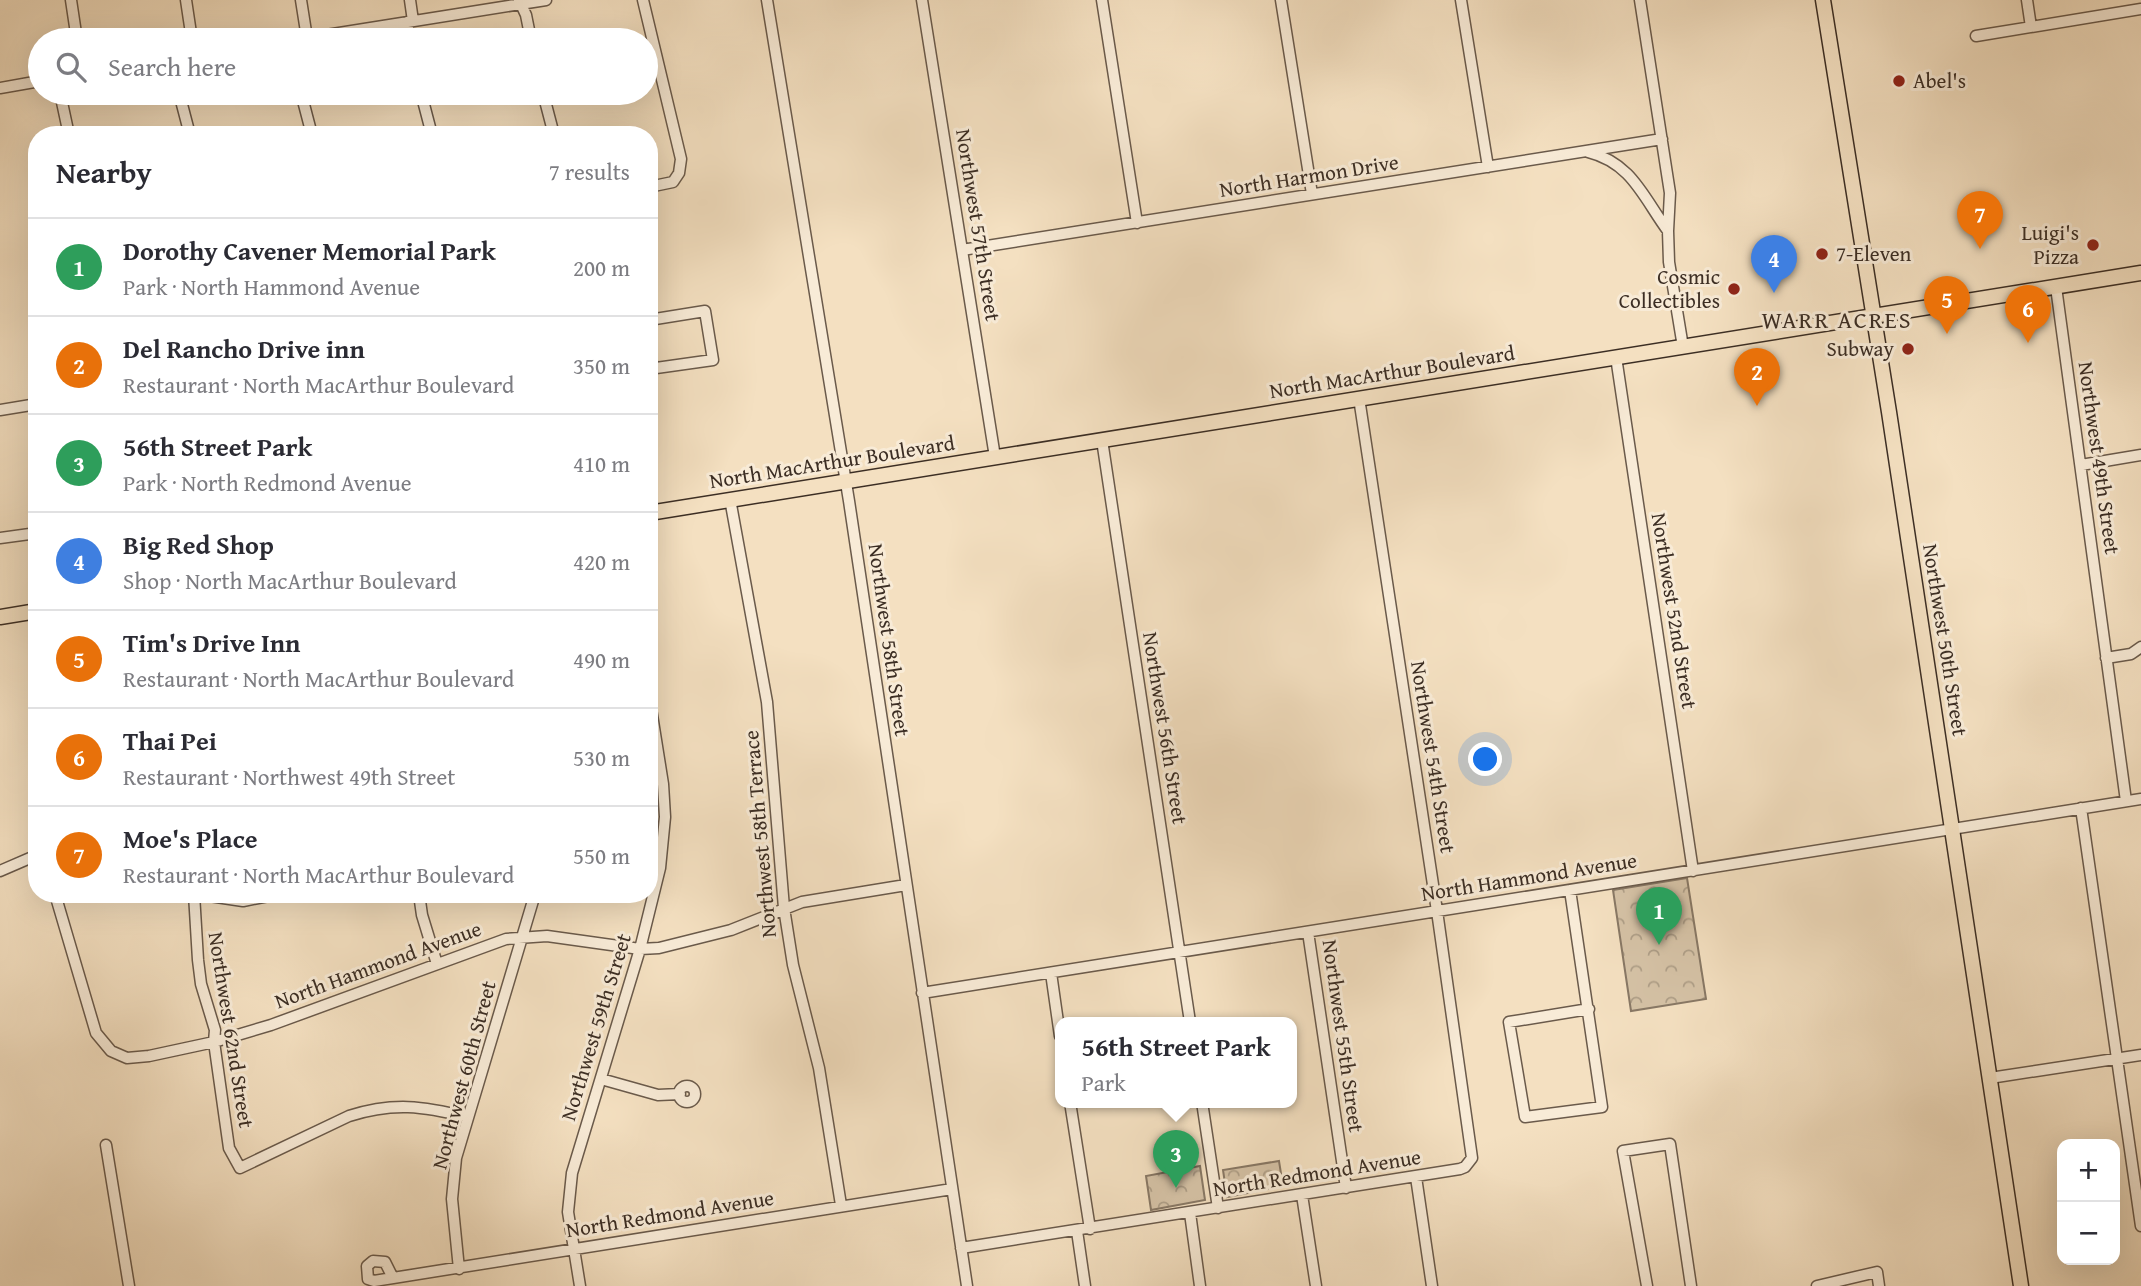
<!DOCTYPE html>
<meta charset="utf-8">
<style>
:root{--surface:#fff;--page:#f7f7f7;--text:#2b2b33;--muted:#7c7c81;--line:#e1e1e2;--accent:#2563eb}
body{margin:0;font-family:"Gentium Book Plus",serif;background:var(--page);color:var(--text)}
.controls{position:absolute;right:21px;bottom:21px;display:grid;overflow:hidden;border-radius:14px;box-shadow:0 7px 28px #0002}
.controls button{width:63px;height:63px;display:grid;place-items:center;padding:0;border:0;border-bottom:2px solid var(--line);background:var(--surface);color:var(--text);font:35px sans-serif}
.you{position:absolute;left:1486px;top:760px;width:24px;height:24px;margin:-18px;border:5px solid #fff;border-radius:50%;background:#1a73e8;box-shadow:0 0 0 10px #1a73e833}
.badge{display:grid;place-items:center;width:46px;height:46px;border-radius:50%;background:var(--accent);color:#fff;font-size:23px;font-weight:700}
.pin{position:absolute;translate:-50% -58px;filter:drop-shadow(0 2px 4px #0008)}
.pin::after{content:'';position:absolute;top:37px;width:24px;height:21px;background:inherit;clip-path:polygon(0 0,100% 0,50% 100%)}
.popup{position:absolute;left:1055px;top:1017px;width:242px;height:91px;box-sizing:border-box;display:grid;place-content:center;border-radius:14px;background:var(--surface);filter:drop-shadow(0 2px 5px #0005);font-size:23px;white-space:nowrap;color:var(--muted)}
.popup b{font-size:26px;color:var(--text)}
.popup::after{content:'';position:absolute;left:50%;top:100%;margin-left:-14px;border:14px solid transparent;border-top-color:var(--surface)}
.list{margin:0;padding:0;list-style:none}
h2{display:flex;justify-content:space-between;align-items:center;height:91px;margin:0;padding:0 28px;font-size:30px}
h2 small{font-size:23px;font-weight:400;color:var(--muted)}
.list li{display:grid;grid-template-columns:46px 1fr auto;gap:21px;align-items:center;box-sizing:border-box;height:98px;padding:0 28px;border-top:2px solid var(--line)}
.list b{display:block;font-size:26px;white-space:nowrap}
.list p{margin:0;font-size:23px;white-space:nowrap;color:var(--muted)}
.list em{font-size:23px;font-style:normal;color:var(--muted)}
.icon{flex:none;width:38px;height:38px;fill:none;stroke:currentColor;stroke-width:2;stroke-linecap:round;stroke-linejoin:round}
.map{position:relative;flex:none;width:2141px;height:1286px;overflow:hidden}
.search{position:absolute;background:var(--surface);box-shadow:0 7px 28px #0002;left:28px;top:28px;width:630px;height:77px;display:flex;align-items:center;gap:18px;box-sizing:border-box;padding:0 24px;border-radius:38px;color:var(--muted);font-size:26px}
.panel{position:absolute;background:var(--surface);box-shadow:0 7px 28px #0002;left:28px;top:126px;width:630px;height:777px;border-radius:28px}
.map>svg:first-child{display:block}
.forest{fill:url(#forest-crowns);stroke:#887865;stroke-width:2}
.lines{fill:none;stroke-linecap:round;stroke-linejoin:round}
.minor-casing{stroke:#6a5a4b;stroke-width:13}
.major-casing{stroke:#3c2e24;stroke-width:17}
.minor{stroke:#f8ebd7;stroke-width:10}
.major{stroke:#f4e0c1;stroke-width:14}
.poi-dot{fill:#8f2418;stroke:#f8ebd7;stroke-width:2.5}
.labels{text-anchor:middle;stroke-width:6;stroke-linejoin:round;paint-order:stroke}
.poi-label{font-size:21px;fill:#3c2e24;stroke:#f8ebd7;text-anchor:end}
.street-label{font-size:21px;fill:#3c2e24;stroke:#f8ebd7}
.quarter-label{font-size:24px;letter-spacing:2px;fill:#3c2e24;stroke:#f8ebd7}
</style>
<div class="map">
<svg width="2141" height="1286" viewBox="0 0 2141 1286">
<defs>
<pattern id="forest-crowns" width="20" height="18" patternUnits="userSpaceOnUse" patternTransform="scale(1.75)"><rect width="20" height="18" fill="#d5c2a6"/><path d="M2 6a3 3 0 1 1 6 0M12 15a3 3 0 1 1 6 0" fill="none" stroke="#ae9e87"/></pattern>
</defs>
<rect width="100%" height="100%" fill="#f4e0c1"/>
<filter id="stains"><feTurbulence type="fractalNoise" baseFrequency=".00286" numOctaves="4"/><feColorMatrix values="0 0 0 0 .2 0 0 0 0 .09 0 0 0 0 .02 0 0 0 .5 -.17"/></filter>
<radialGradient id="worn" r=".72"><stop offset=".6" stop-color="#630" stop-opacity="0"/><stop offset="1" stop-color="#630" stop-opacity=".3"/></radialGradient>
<path class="forest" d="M1687,878L1706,999L1631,1011L1613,890Z
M1279,1161L1283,1186L1227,1197L1223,1170Z
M1200,1166L1205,1200L1151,1210L1146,1176Z"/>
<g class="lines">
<g class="minor-casing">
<path id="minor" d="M71,0L77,40
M186,0L192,40
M301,0L307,38
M410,0L413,21
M519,0L526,15L531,40
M643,0L681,159L679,173L673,182L649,187
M767,0L849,501L967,1286
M922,0L995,457
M1102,0L1137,223
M1281,0L1312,194
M1461,0L1488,167
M1640,0L1670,193L1668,231L1669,262L1683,347
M2027,0L2031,27
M407,22L410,40
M1976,36L2141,9
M295,40L546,0
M0,88L40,81
M60,93L69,135
M179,93L190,135
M301,93L312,135
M421,93L432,135
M543,93L554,135
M1588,152C1632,163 1643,197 1668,231
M962,250L1662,139
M2056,287L2126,801
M649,320L705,311L713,360L649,369
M649,346L653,369
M1616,357L1693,871
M0,410L37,404
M1102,440L1190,1022
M2081,465L2141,455
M730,499L767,702L784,908L793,965L819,1068L841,1205
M0,538L37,533
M2106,658L2131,654L2141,647
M2081,808L2141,1226
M0,871L37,855
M1570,890L1602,1107L1525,1117L1509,1022L1589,1009
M55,894L96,1033L111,1051L127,1058L149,1056L214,1042L271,1025L506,939L547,936L640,949L659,948L731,930L802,902L906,885
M194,894L198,960L201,984L215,1030L214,1042L229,1148L240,1168L349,1116C393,1102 423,1106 467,1117
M196,894L243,901L279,894
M419,894L422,915L437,964
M1308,932L1346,1188
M1051,973L1060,1036
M922,993L2141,799
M1990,1078L2141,1055
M601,1079L658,1095L680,1094
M679 1094a8 8 0 1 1 16 0a8 8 0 1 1-16 0Z
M1070,1102L1090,1229
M1202,1102L1218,1208
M106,1145L129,1286
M1416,1177L1432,1286
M1302,1195L1316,1286
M1190,1213L1200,1286
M1077,1231L1085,1286
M961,1248L1460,1169L1465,1167L1472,1158L1437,911L1359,398
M459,1269L452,1199L456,1158L535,894
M393,1278L374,1281L368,1279L367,1266L373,1261L385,1262L393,1278L952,1189
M580,1286L568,1212L572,1173L640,949L660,868L665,817L663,784L649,696
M1647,1286L1623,1151L1670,1144L1691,1286
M1817,1286L1877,1272L1879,1286"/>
</g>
<g class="major-casing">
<path id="major" d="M1823,0L1889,412L2021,1286
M649,513L2141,273
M0,617L37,611"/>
</g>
<use href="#minor" class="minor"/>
<use href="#major" class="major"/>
</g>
<g class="poi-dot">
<circle cx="1899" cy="81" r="7"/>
<circle cx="2093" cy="245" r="7"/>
<circle cx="1822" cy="254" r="7"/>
<circle cx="1734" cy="289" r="7"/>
<circle cx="1908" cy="349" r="7"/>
</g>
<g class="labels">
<g class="poi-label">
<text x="1913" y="88" text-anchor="start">Abel's</text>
<text x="2079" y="240">Luigi's<tspan x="2079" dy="24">Pizza</tspan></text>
<text x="1836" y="261" text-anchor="start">7-Eleven</text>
<text x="1720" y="284">Cosmic<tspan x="1720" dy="24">Collectibles</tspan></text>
<text x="1894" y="356">Subway</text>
</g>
<g class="street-label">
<text transform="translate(1309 176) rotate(-9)" y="7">North Harmon Drive</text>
<text transform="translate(978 225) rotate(81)" y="7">Northwest 57th Street</text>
<text transform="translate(1392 372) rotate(-9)" y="7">North MacArthur Boulevard</text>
<text transform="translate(2099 458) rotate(82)" y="7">Northwest 49th Street</text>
<text transform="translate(832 462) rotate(-9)" y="7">North MacArthur Boulevard</text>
<text transform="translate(1674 611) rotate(81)" y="7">Northwest 52nd Street</text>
<text transform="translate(889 640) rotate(82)" y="7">Northwest 58th Street</text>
<text transform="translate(1945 640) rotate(81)" y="7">Northwest 50th Street</text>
<text transform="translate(1165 728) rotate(81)" y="7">Northwest 56th Street</text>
<text transform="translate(1433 757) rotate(81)" y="7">Northwest 54th Street</text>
<text transform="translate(760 834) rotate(-95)" y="7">Northwest 58th Terrace</text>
<text transform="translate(1529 877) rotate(-9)" y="7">North Hammond Avenue</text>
<text transform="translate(378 965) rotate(-20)" y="7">North Hammond Avenue</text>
<text transform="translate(596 1027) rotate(-73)" y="7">Northwest 59th Street</text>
<text transform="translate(231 1030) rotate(81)" y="7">Northwest 62nd Street</text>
<text transform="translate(1343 1036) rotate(82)" y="7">Northwest 55th Street</text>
<text transform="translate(464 1075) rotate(-75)" y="7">Northwest 60th Street</text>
<text transform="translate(1317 1173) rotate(-9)" y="7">North Redmond Avenue</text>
<text transform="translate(670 1214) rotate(-9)" y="7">North Redmond Avenue</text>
</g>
<g class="quarter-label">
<text x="1837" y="328">WARR ACRES</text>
</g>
</g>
<rect width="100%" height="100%" filter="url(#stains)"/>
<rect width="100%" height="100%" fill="url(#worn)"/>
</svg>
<div class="controls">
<button>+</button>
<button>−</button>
</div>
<div class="you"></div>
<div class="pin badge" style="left:1659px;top:945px;background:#2e9e5b">1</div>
<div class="pin badge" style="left:1757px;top:406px;background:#e8710a">2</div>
<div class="pin badge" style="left:1176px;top:1188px;background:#2e9e5b">3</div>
<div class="popup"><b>56th Street Park</b>Park</div>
<div class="pin badge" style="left:1774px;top:293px;background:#3f7fe0">4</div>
<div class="pin badge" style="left:1947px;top:334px;background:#e8710a">5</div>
<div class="pin badge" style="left:2028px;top:343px;background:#e8710a">6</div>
<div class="pin badge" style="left:1980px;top:249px;background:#e8710a">7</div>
<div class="search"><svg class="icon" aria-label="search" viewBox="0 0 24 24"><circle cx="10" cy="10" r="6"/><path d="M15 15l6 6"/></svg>Search here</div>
<section class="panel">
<h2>Nearby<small>7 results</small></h2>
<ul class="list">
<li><span class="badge" style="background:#2e9e5b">1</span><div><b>Dorothy Cavener Memorial Park</b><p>Park · North Hammond Avenue</p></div><em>200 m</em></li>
<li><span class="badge" style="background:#e8710a">2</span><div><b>Del Rancho Drive inn</b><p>Restaurant · North MacArthur Boulevard</p></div><em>350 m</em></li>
<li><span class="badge" style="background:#2e9e5b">3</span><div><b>56th Street Park</b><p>Park · North Redmond Avenue</p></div><em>410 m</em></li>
<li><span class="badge" style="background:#3f7fe0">4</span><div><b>Big Red Shop</b><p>Shop · North MacArthur Boulevard</p></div><em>420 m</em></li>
<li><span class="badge" style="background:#e8710a">5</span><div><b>Tim's Drive Inn</b><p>Restaurant · North MacArthur Boulevard</p></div><em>490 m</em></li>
<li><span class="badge" style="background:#e8710a">6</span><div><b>Thai Pei</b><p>Restaurant · Northwest 49th Street</p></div><em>530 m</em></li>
<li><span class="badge" style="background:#e8710a">7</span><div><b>Moe's Place</b><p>Restaurant · North MacArthur Boulevard</p></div><em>550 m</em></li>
</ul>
</section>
</div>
